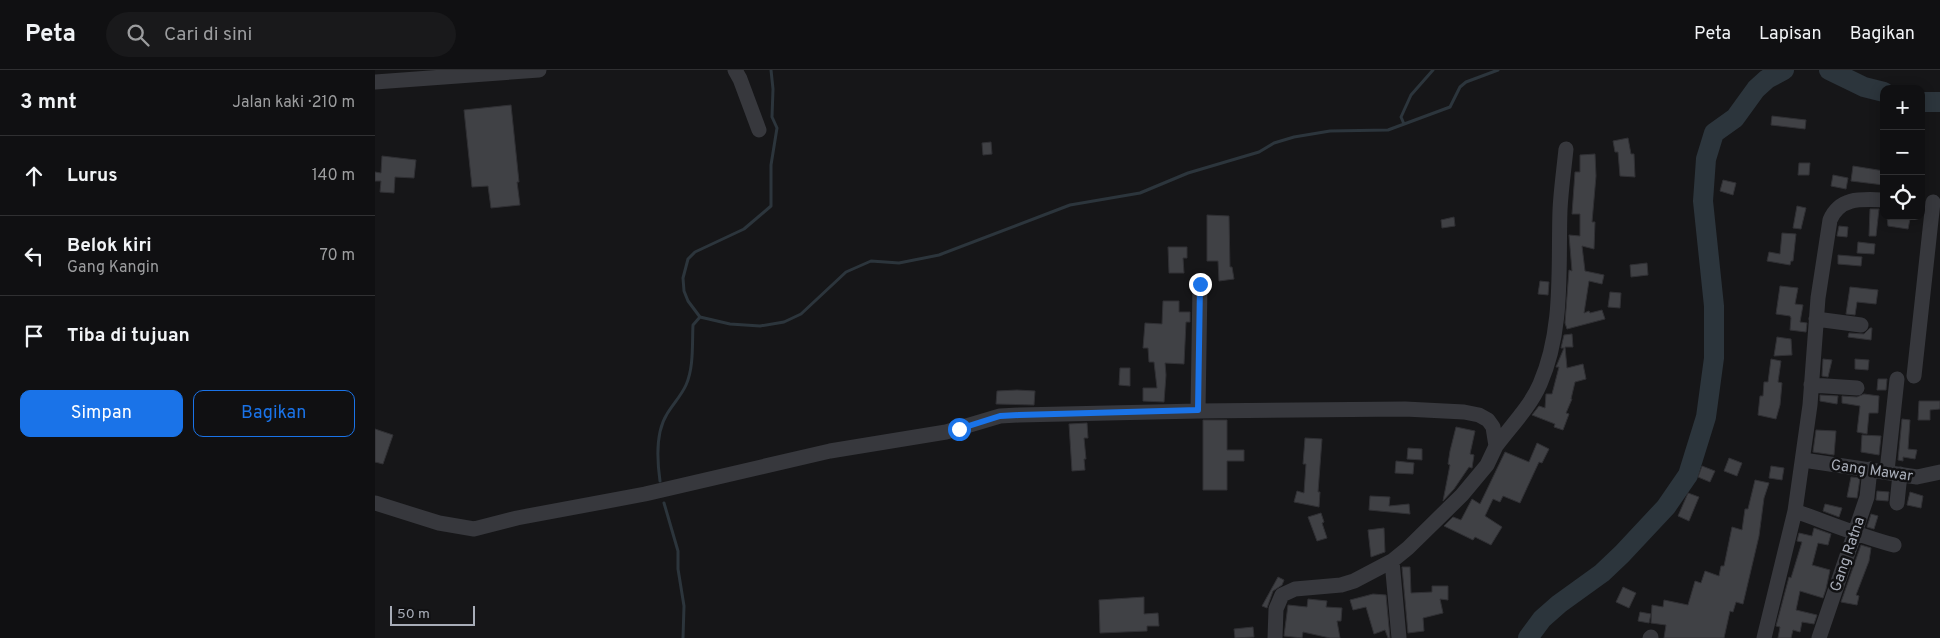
<!DOCTYPE html>
<html lang="id">
<meta charset="utf-8">
<style>
:root{--surface:#101012;--page:#19191b;--text:#f1f3f6;--muted:#9c9d9f;--line:#303032;--accent:#1a73e8}
body{margin:0;font-family:Overpass,sans-serif;background:var(--page);color:var(--text)}
.controls{position:absolute;right:15px;top:15px;display:grid;overflow:hidden;border-radius:10px;box-shadow:0 2px 12px #0003}
.controls button{width:45px;height:45px;display:grid;place-items:center;padding:0;border:0;border-bottom:1px solid var(--line);background:var(--surface);color:var(--text);font:25px sans-serif}
.scale{position:absolute;left:15px;bottom:12px;width:85px;box-sizing:border-box;padding-left:5px;border:2px solid #a8adb8;border-top:0;font-size:14px;line-height:18px;white-space:nowrap;color:#a8adb8;-webkit-text-stroke:4px #111113;paint-order:stroke}
.stop{position:absolute;width:15px;height:15px;margin:-11px;border:4px solid #1a73e8;border-radius:50%;background:#fff}
.stop.end{background:#1a73e8;border-color:#fff;box-shadow:0 1px 5px #0008}
.list{margin:0;padding:0;list-style:none}
h2{display:flex;justify-content:space-between;align-items:center;height:65px;margin:0;padding:0 20px;font-size:21px}
h2 small{font-size:16px;font-weight:400;color:var(--muted)}
.list li{display:grid;grid-template-columns:32px 1fr auto;gap:15px;align-items:center;box-sizing:border-box;height:80px;padding:0 20px;border-top:1px solid var(--line)}
.list b{display:block;font-size:19px;white-space:nowrap}
.list p{margin:0;font-size:16px;white-space:nowrap;color:var(--muted)}
.list em{font-size:16px;font-style:normal;color:var(--muted)}
.actions{display:flex;gap:10px;padding:15px 20px}
.actions a{flex:1;padding:11px 0;border:1px solid var(--accent);border-radius:10px;text-align:center;font-size:18px;color:var(--accent)}
.actions .main{background:var(--accent);color:#fff}
.icon{flex:none;width:28px;height:28px;fill:none;stroke:currentColor;stroke-width:2;stroke-linecap:round;stroke-linejoin:round}
.map{position:relative;flex:none;width:1565px;height:568px;overflow:hidden}
header{display:flex;align-items:center;gap:30px;box-sizing:border-box;height:70px;padding:0 25px;background:var(--surface);border-bottom:1px solid var(--line)}
header strong{font-size:24px}
nav{display:flex;gap:28px;margin-inline-start:auto;font-size:18px}
.search{width:350px;height:45px;background:var(--page);display:flex;align-items:center;gap:12px;box-sizing:border-box;padding:0 18px;border-radius:28px;color:var(--muted);font-size:19px}
main{display:flex}
aside{flex:1;background:var(--surface)}
.map>svg:first-child{display:block}
.lines{fill:none;stroke-linecap:round;stroke-linejoin:round}
.stream{stroke:#2c353c;stroke-width:3}
.river{stroke:#2c353c;stroke-width:20}
.building{fill:#404145;stroke:#303034}
.minor{stroke:#37383d;stroke-width:15}
.route{stroke:#1a73e8;stroke-width:6}
.labels{text-anchor:middle;stroke-width:5;stroke-linejoin:round;paint-order:stroke}
.street-label{font-size:15px;fill:#a8adb8;stroke:#111113}
</style>
<header>
<strong>Peta</strong>
<div class="search"><svg class="icon" aria-label="search" viewBox="0 0 24 24"><circle cx="10" cy="10" r="6"/><path d="M15 15l6 6"/></svg>Cari di sini</div>
<nav><a>Peta</a><a>Lapisan</a><a>Bagikan</a></nav>
</header>
<main>
<aside>
<h2>3 mnt<small>Jalan kaki · 210 m</small></h2>
<ul class="list">
<li><svg class="icon" aria-label="ahead" viewBox="0 0 24 24"><path d="M12 20V5M6 11l6-6 6 6"/></svg><div><b>Lurus</b></div><em>140 m</em></li>
<li><svg class="icon" aria-label="left" viewBox="0 0 24 24"><path d="M17 20v-9H6M10 6l-5 5 5 5"/></svg><div><b>Belok kiri</b><p>Gang Kangin</p></div><em>70 m</em></li>
<li><svg class="icon" aria-label="arrive" viewBox="0 0 24 24"><path d="M6 21V4h12l-3 4 3 4H6"/></svg><div><b>Tiba di tujuan</b></div></li>
</ul>
<div class="actions"><a class="main">Simpan</a><a>Bagikan</a></div>
</aside>
<div class="map">
<svg width="1565" height="568" viewBox="0 0 1565 568">
<rect width="100%" height="100%" fill="#161618"/>
<g class="lines">
<path class="stream" d="M1029,54L1026,47L1036,25L1058,0
M325,247L313,231L309,221L308,208L313,189L320,182L369,159L396,136V95L402,58L397,47L398,19L396,0
M285,411C282,390 280,363 292,344C298,334 306,326 311,315C319,297 317,274 318,255L325,247L355,254L385,256L409,252L426,244L471,202L496,191L524,193L564,185L695,135L765,123L813,103L884,82L899,73L919,67L955,61L1013,60L1075,37L1085,17L1091,12L1123,0
M289,433L303,481V499L309,536L308,568"/>
<path class="river" d="M1454,0L1489,17L1509,22
M1546,32H1565
M1153,568L1167,549L1184,534L1227,503L1247,484L1291,437L1313,405L1331,347L1339,288V236L1328,131L1331,89L1339,63L1360,48L1381,19L1392,9L1409,0"/>
</g>
<path class="building" d="M136,35L144,112H142L145,135L116,138L113,116L97,117L89,40Z
M1397,46L1431,50L1430,59L1396,55Z
M1253,68L1256,84H1259L1260,107L1245,106L1243,82H1240L1238,71Z
M616,72L617,84L608,85L607,73Z
M1220,84L1221,106L1217,152H1220L1219,179L1207,176L1210,201L1229,205L1227,214L1214,211L1209,243L1214,241L1215,243L1227,240L1230,249L1192,259L1190,253L1194,200L1197,201L1194,165L1205,166V144H1197L1200,102H1205V85Z
M7,86L41,90L39,108L20,107L19,123L5,122L6,111H0V102L6,103Z
M1424,93H1435L1434,105H1423Z
M1478,96L1509,101V115L1476,111Z
M1458,105L1473,108L1471,119L1456,116Z
M1348,110L1361,113L1358,125L1345,121Z
M1422,136L1431,138L1426,159L1418,158Z
M1495,139H1504L1501,166H1494Z
M832,145L854,146L855,197H857L859,209L844,211L843,191H832Z
M1512,146L1535,149L1533,159L1513,156Z
M1079,147L1080,156L1067,158L1066,150Z
M1464,156L1473,157L1472,167L1462,166Z
M1407,163L1421,164L1418,191H1416L1415,195L1392,191L1394,182L1405,184Z
M1483,172L1500,174L1499,184L1482,183Z
M793,177H812V188H808L809,203H794Z
M1463,185L1487,187L1486,196L1463,194Z
M1272,193L1273,205L1256,207L1255,195Z
M1165,211L1174,212L1173,225L1163,224Z
M1405,216L1423,218L1420,234L1428,235L1425,252L1432,253L1431,262L1415,260L1416,248L1415,246L1401,244Z
M1475,217L1503,220L1501,234L1482,232L1480,245L1471,244Z
M1235,222L1246,223L1245,238L1233,237Z
M788,231H804V242H815V252H811L809,294L790,293L791,305L789,332L768,331V318H782L779,292H774L773,278H768L770,253L787,254Z
M1495,258H1497L1496,270L1473,267L1474,263L1489,264Z
M1197,264L1198,277H1190L1192,298L1208,294L1211,309L1200,312L1196,329H1197L1191,343L1194,344L1188,360L1179,357L1180,354L1157,345L1164,336L1170,338L1171,324H1177L1184,297H1181L1189,278H1186L1189,265Z
M1402,267L1416,269L1417,285L1399,286Z
M1396,289L1406,291L1403,312L1407,313L1405,335L1401,349L1383,345L1385,326H1388L1389,312H1393Z
M1448,289L1457,290L1453,307L1447,306Z
M1480,289L1494,290L1493,300L1480,299Z
M745,298H755V316L744,315Z
M1503,309H1512L1511,320H1502Z
M642,320L660,321L659,335L621,334L622,321Z
M1489,324L1504,326L1503,343H1494L1492,364L1482,362L1485,336L1467,333V326L1482,327Z
M1445,325L1463,326L1462,334L1445,331Z
M1544,331H1565V339L1555,340V350H1543Z
M1527,349L1535,350L1533,379L1542,380L1540,389L1528,387V391L1523,390Z
M828,350H852V380H869V391H852V420H828Z
M712,353L713,368H709L711,389H709L710,400L697,401L694,354Z
M1081,357L1100,361L1095,384L1099,385L1097,398L1094,397L1079,419L1068,431L1075,395L1073,394L1075,381Z
M0,359L18,365L8,394L0,392Z
M1441,360L1461,361L1459,385L1438,382Z
M1487,365L1506,366L1504,385L1486,382Z
M930,368L947,369L943,422H945L944,437L919,432L922,421L929,423L931,394H928Z
M1162,373L1174,379L1167,393L1164,392L1145,433L1128,426L1125,432L1118,429L1110,446L1127,457L1116,475L1100,467L1098,470L1069,456L1078,447L1086,450L1097,429L1105,434L1130,382L1154,392Z
M1033,378L1047,379V390L1032,389Z
M1354,388L1367,393L1362,406L1349,401Z
M1021,391L1039,393L1038,404L1020,403Z
M1327,396L1340,401L1335,412L1323,407Z
M1396,396L1409,398L1407,410L1394,408Z
M1476,407L1485,408L1482,428L1472,427Z
M1380,410L1394,413L1389,428L1384,466L1368,534L1361,532L1358,542L1355,541L1349,568H1289L1291,555L1276,553L1277,535L1288,537L1289,530L1313,535L1320,511L1326,513L1330,501L1344,506L1346,496H1349L1357,457L1367,460L1370,439H1373Z
M1502,421L1514,422L1513,431L1501,430Z
M1535,422L1548,426L1546,438L1532,435Z
M1313,423L1324,427L1314,451L1303,446Z
M995,426L1015,427L1014,436L1034,434L1035,444L994,440Z
M1450,434L1467,438L1464,447L1448,441Z
M946,443L949,452L947,453L952,468L942,471L933,447Z
M1496,444L1503,446L1499,459L1492,457Z
M1009,458L1010,482L996,487L993,460Z
M1439,458L1456,464L1453,475L1443,473L1438,492L1437,495L1455,500L1451,519L1448,528L1425,521L1421,540L1442,545L1439,554L1427,552L1425,562L1418,560L1416,568H1403L1405,557L1401,556L1414,507L1416,508L1427,472L1422,471L1424,463L1437,466Z
M1486,475L1496,478L1494,491L1481,525L1484,526L1482,535L1466,532Z
M1027,497H1035L1036,523L1057,522V516H1073V530L1065,529L1068,543L1048,548L1049,561L1033,563Z
M903,507L909,510L907,515L898,521L892,538L887,536Z
M1248,517L1261,523L1254,538L1241,532Z
M998,524L1011,525L1015,568H1013L1010,560L999,564L991,537L978,540L975,530Z
M769,527V544L783,543L784,556H772V561L725,563L724,530Z
M933,529L952,531L951,537L967,538L966,551H962L965,568H955L928,562L927,568L909,566L913,535L932,537Z
M1265,542L1276,544L1274,553L1263,551Z
M878,557L879,567L860,568L859,559Z"/>
<g class="lines">
<path class="minor" d="M360,0L365,9L384,60
M0,12L164,0
M1441,249L1486,255
M1539,306L1558,132
M1436,315L1482,318
M823,341L825,214
M1121,376C1136,356 1155,337 1165,314C1189,259 1183,198 1185,140C1186,119 1189,99 1191,79
M1428,390L1542,407L1565,402
M1512,401L1522,309
M0,433L64,453L99,459L142,448L270,424L455,381L571,362L625,346L644,345L823,341L1030,339L1089,342L1104,345L1113,350L1118,357L1121,376L1112,395L1087,425L1033,478L1017,491L979,511L966,515L920,519L907,525L901,539L900,568
M1522,433L1525,404
M1420,441C1454,453 1485,466 1519,475
M1017,491L1024,568
M1275,568L1276,567
M1389,568L1420,441L1435,335L1443,228L1455,150C1465,127 1486,129 1509,130
M1444,568L1492,427L1495,399"/>
</g>
<g class="lines">
<path class="route" d="M584,359L625,346L644,345L823,340L825,214"/>
</g>
<g class="labels">
<g class="street-label">
<text transform="translate(1497 400) rotate(8)" y="5">Gang Mawar</text>
<text transform="translate(1472 484) rotate(-71)" y="5">Gang Ratna</text>
</g>
</g>
</svg>
<div class="controls">
<button>+</button>
<button>−</button>
<button><svg class="icon" aria-label="locate" viewBox="0 0 24 24"><circle cx="12" cy="12" r="6"/><path d="M12 2v4M12 18v4M2 12h4M18 12h4"/></svg></button>
</div>
<div class="scale">50 m</div>
<div class="stop" style="left:584px;top:359px"></div>
<div class="stop end" style="left:825px;top:214px"></div>
</div>
</main>
